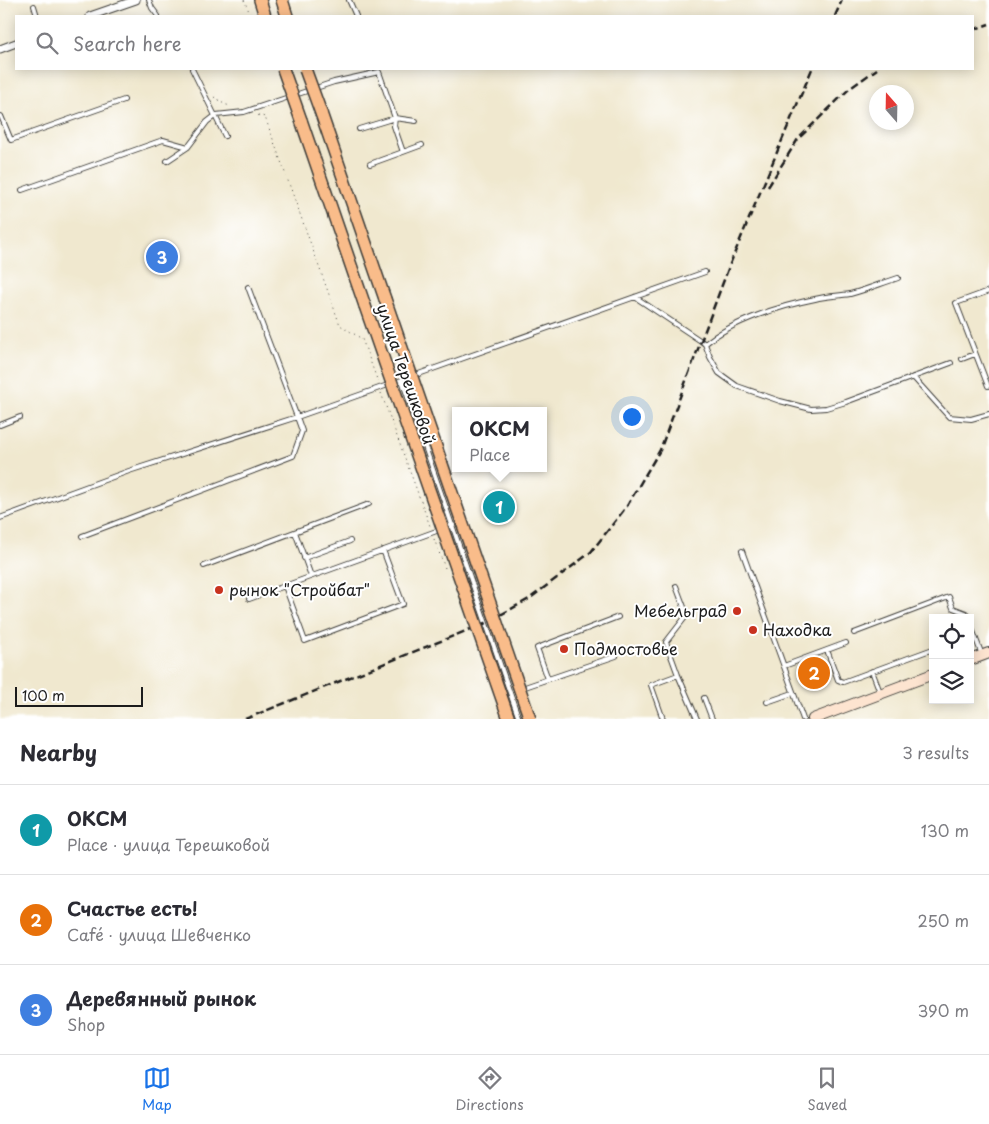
<!DOCTYPE html>
<meta charset="utf-8">
<style>
:root{--surface:#fff;--page:#f2f2f3;--text:#2b2b33;--muted:#7c7c81;--line:#e1e1e2;--accent:#1a73e8}
body{margin:0;font-family:"Playpen Sans",sans-serif;background:var(--page);color:var(--text)}
.controls{position:absolute;right:15px;bottom:15px;display:grid;overflow:hidden;border-radius:0px;box-shadow:0 2px 12px #0003}
.controls button{width:45px;height:45px;display:grid;place-items:center;padding:0;border:0;border-bottom:1px solid var(--line);background:var(--surface);color:var(--text);font:25px sans-serif}
.compass{position:absolute;left:869px;top:85px;width:45px;height:45px;border-radius:50%;background:var(--surface);box-shadow:0 2px 12px #0003;rotate:340deg}
.scale{position:absolute;left:15px;bottom:12px;width:128px;box-sizing:border-box;padding-left:5px;border:2px solid #1c1c1c;border-top:0;font-size:14px;line-height:18px;white-space:nowrap;color:#1c1c1c;-webkit-text-stroke:4px #fff;paint-order:stroke}
.you{position:absolute;left:631px;top:416px;width:18px;height:18px;margin:-12px;border:4px solid #fff;border-radius:50%;background:#1a73e8;box-shadow:0 0 0 8px #1a73e833}
.badge{display:grid;place-items:center;width:32px;height:32px;border-radius:50%;background:var(--accent);color:#fff;font-size:16px;font-weight:700}
.pin{position:absolute;translate:-50% -50%;border:2px solid #fff;box-shadow:0 1px 5px #0006}
.popup{position:absolute;left:452px;top:407px;width:95px;height:65px;box-sizing:border-box;display:grid;place-content:center;border-radius:0px;background:var(--surface);filter:drop-shadow(0 1px 4px #0005);font-size:16px;white-space:nowrap;color:var(--muted)}
.popup b{font-size:19px;color:var(--text)}
.popup::after{content:'';position:absolute;left:50%;top:100%;margin-left:-10px;border:10px solid transparent;border-top-color:var(--surface)}
.list{margin:0;padding:0;list-style:none}
h2{display:flex;justify-content:space-between;align-items:center;height:65px;margin:0;padding:0 20px;font-size:21px}
h2 small{font-size:16px;font-weight:400;color:var(--muted)}
.list li{display:grid;grid-template-columns:32px 1fr auto;gap:15px;align-items:center;box-sizing:border-box;height:90px;padding:0 20px;border-top:1px solid var(--line)}
.list b{display:block;font-size:19px;white-space:nowrap}
.list p{margin:0;font-size:16px;white-space:nowrap;color:var(--muted)}
.list em{font-size:16px;font-style:normal;color:var(--muted)}
.icon{flex:none;width:28px;height:28px;fill:none;stroke:currentColor;stroke-width:2;stroke-linecap:round;stroke-linejoin:round}
.map{position:relative;flex:none;width:989px;height:719px;overflow:hidden}
.search{position:absolute;background:var(--surface);box-shadow:0 2px 12px #0003;left:15px;right:15px;top:15px;height:55px;display:flex;align-items:center;gap:12px;box-sizing:border-box;padding:0 18px;border-radius:0px;color:var(--muted);font-size:19px}
.sheet{height:335px;background:var(--surface)}
nav{display:flex;justify-content:space-around;align-items:center;box-sizing:border-box;height:70px;border-top:1px solid var(--line);background:var(--surface);font-size:14px;color:var(--muted)}
nav a{display:grid;justify-items:center;gap:2px}
nav .on{color:var(--accent)}
.map>svg:first-child{display:block}
.lines{fill:none;stroke-linecap:round;stroke-linejoin:round}
.service-casing{stroke:#3c3b37;stroke-width:6}
.minor-casing{stroke:#3c3b37;stroke-width:9}
.secondary-casing{stroke:#3c3b37;stroke-width:12}
.primary-casing{stroke:#3c3b37;stroke-width:14}
.path{stroke:#3c3b37;stroke-width:1;stroke-dasharray:1 4;stroke-linecap:butt}
.service{stroke:#fff;stroke-width:4}
.minor{stroke:#fff;stroke-width:7}
.secondary{stroke:#fde4d0;stroke-width:10}
.primary{stroke:#f9bc8a;stroke-width:11}
.rail{stroke:#1c1c1c;stroke-width:2.5;stroke-dasharray:8 4;stroke-linecap:butt}
.primary-bridge-casing{stroke:#3c3b37;stroke-width:14;stroke-linecap:butt}
.primary-bridge{stroke:#f9bc8a;stroke-width:11}
.poi-dot{fill:#c8321e;stroke:#fff;stroke-width:2}
.labels{text-anchor:middle;stroke-width:4;stroke-linejoin:round;paint-order:stroke}
.street-label{font-size:16px;fill:#1c1c1c;stroke:#fff}
.poi-label{font-size:16px;fill:#1c1c1c;stroke:#fff;text-anchor:start}
</style>
<div class="map">
<svg width="989" height="719" viewBox="0 0 989 719">
<rect width="100%" height="100%" fill="#fff"/>
<filter id="ink" filterUnits="userSpaceOnUse"><feTurbulence type="fractalNoise" baseFrequency=".02" numOctaves="2"/><feDisplacementMap in="SourceGraphic" scale="10" xChannelSelector="R" yChannelSelector="G"/><feConvolveMatrix kernelMatrix="1 2 1 2 8 2 1 2 1" color-interpolation-filters="sRGB"/></filter>
<filter id="wash" filterUnits="userSpaceOnUse"><feTurbulence type="fractalNoise" baseFrequency=".0096" numOctaves="4" result="noise"/><feDisplacementMap in="SourceGraphic" scale="20" xChannelSelector="R" yChannelSelector="G"/><feGaussianBlur stdDeviation="1.12" result="paint"/><feColorMatrix in="noise" values="0 0 0 0 0 0 0 0 0 0 0 0 0 0 0 0 0 1.4 0 .05"/><feComposite in="paint" operator="in"/></filter>
<g filter="url(#wash)">
<rect width="100%" height="100%" fill="#f0e8cf"/>
</g>
<g filter="url(#ink)">
<g class="lines">
<g class="service-casing">
<path id="service" d="M149,0L152,8L158,16
M349,0L356,16
M34,6L37,16
M192,69L225,136
M0,116H1L11,140L124,100
M359,129L395,118L416,121
M403,152L422,145
M167,161L188,147L207,122L216,115L244,112L334,82L379,72L395,118L394,126L403,152L370,164
M22,190L163,140L188,147
M248,287L297,417L402,380L519,719
M635,297L701,341L705,344L710,357L719,373L737,386L780,401L811,409L826,408L846,402L951,363
M705,344C732,321 780,306 815,299C826,296 838,296 850,294C866,290 882,283 898,278
M962,359L975,354
M413,376L705,272
M913,377L949,417L971,419L989,414
M988,386L956,303L989,291
M0,425L20,417
M0,518L129,471L297,417L302,431L293,456L82,536
M295,532L311,576
M742,551L803,719
M304,558L350,541
M204,566L369,504
M285,586L305,641L403,604L383,550
M676,586L687,615L666,642L678,675L697,719
M249,599L453,525
M970,624L974,634
M854,633L949,597L953,608L966,613L968,618
M970,635L974,634L982,655
M827,650L838,680L843,682L933,649
M784,666L846,643
M872,671L880,692
M548,679L537,648L618,617
M522,688L616,656
M704,698L712,719
M767,702L793,693
M663,719L651,685L678,675"/>
</g>
<g class="minor-casing">
<path id="minor" d="M90,16L136,0
M0,49L16,43"/>
</g>
<g class="secondary-casing">
<path id="secondary" d="M970,660L989,653
M813,719L933,674"/>
</g>
<g class="primary-casing">
<path id="primary" d="M260,0L265,16
M282,0L287,16
M321,113L385,299
M301,120L365,306"/>
</g>
<path class="path" d="M244,0L251,16
M214,97L224,104L230,106
M258,115L265,117L340,325L362,339L378,382
M381,393L430,526
M434,539L445,568"/>
<use href="#service" class="service"/>
<use href="#minor" class="minor"/>
<use href="#secondary" class="secondary"/>
<use href="#primary" class="primary"/>
<path class="rail" d="M835,16L842,0
M973,30L989,24
M768,187L798,139L849,89L877,69
M245,719L486,623L529,599L591,552L627,506L660,450L730,264L812,69"/>
<g class="primary-bridge-casing">
<path id="primary-bridge" d="M283,69L301,120
M305,69L321,113
M385,299L530,719
M365,306L509,719"/>
</g>
<use href="#primary-bridge" class="primary-bridge"/>
</g>
</g>
<g class="poi-dot">
<circle cx="219" cy="590" r="5"/>
<circle cx="737" cy="611" r="5"/>
<circle cx="753" cy="630" r="5"/>
<circle cx="564" cy="649" r="5"/>
</g>
<g class="labels">
<g class="street-label">
<text transform="translate(406 374) rotate(71)" y="6">улица Терешковой</text>
</g>
<g class="poi-label">
<text x="229" y="596">рынок "Стройбат"</text>
<text x="727" y="617" text-anchor="end">Мебельград</text>
<text x="763" y="636">Находка</text>
<text x="574" y="655">Подмостовье</text>
</g>
</g>
</svg>
<div class="controls">
<button><svg class="icon" aria-label="locate" viewBox="0 0 24 24"><circle cx="12" cy="12" r="6"/><path d="M12 2v4M12 18v4M2 12h4M18 12h4"/></svg></button>
<button><svg class="icon" aria-label="layers" viewBox="0 0 24 24"><path d="M12 4l9 5-9 5-9-5zM3 14l9 5 9-5"/></svg></button>
</div>
<svg class="compass" viewBox="-18 -18 36 36"><path d="M0-13l5 13h-10z" fill="#e53935"/><path d="M0 13l5-13h-10z" fill="#7c7c81"/></svg>
<div class="scale">100 m</div>
<div class="you"></div>
<div class="pin badge" style="left:499px;top:507px;background:#0f9aa8">1</div>
<div class="popup"><b>ОКСМ</b>Place</div>
<div class="pin badge" style="left:814px;top:673px;background:#e8710a">2</div>
<div class="pin badge" style="left:162px;top:257px;background:#3f7fe0">3</div>
<div class="search"><svg class="icon" aria-label="search" viewBox="0 0 24 24"><circle cx="10" cy="10" r="6"/><path d="M15 15l6 6"/></svg>Search here</div>
</div>
<section class="sheet">
<h2>Nearby<small>3 results</small></h2>
<ul class="list">
<li><span class="badge" style="background:#0f9aa8">1</span><div><b>ОКСМ</b><p>Place · улица Терешковой</p></div><em>130 m</em></li>
<li><span class="badge" style="background:#e8710a">2</span><div><b>Счастье есть!</b><p>Café · улица Шевченко</p></div><em>250 m</em></li>
<li><span class="badge" style="background:#3f7fe0">3</span><div><b>Деревянный рынок</b><p>Shop</p></div><em>390 m</em></li>
</ul>
</section>
<nav>
<a class="on"><svg class="icon" aria-label="map" viewBox="0 0 24 24"><path d="M3 6l6-2 6 2 6-2v14l-6 2-6-2-6 2zM9 4v14M15 6v14"/></svg>Map</a>
<a><svg class="icon" aria-label="directions" viewBox="0 0 24 24"><path d="M12 3l9 9-9 9-9-9zM9 14v-3h6M13 9l2 2-2 2"/></svg>Directions</a>
<a><svg class="icon" aria-label="saved" viewBox="0 0 24 24"><path d="M7 4h10v16l-5-4-5 4z"/></svg>Saved</a>
</nav>
